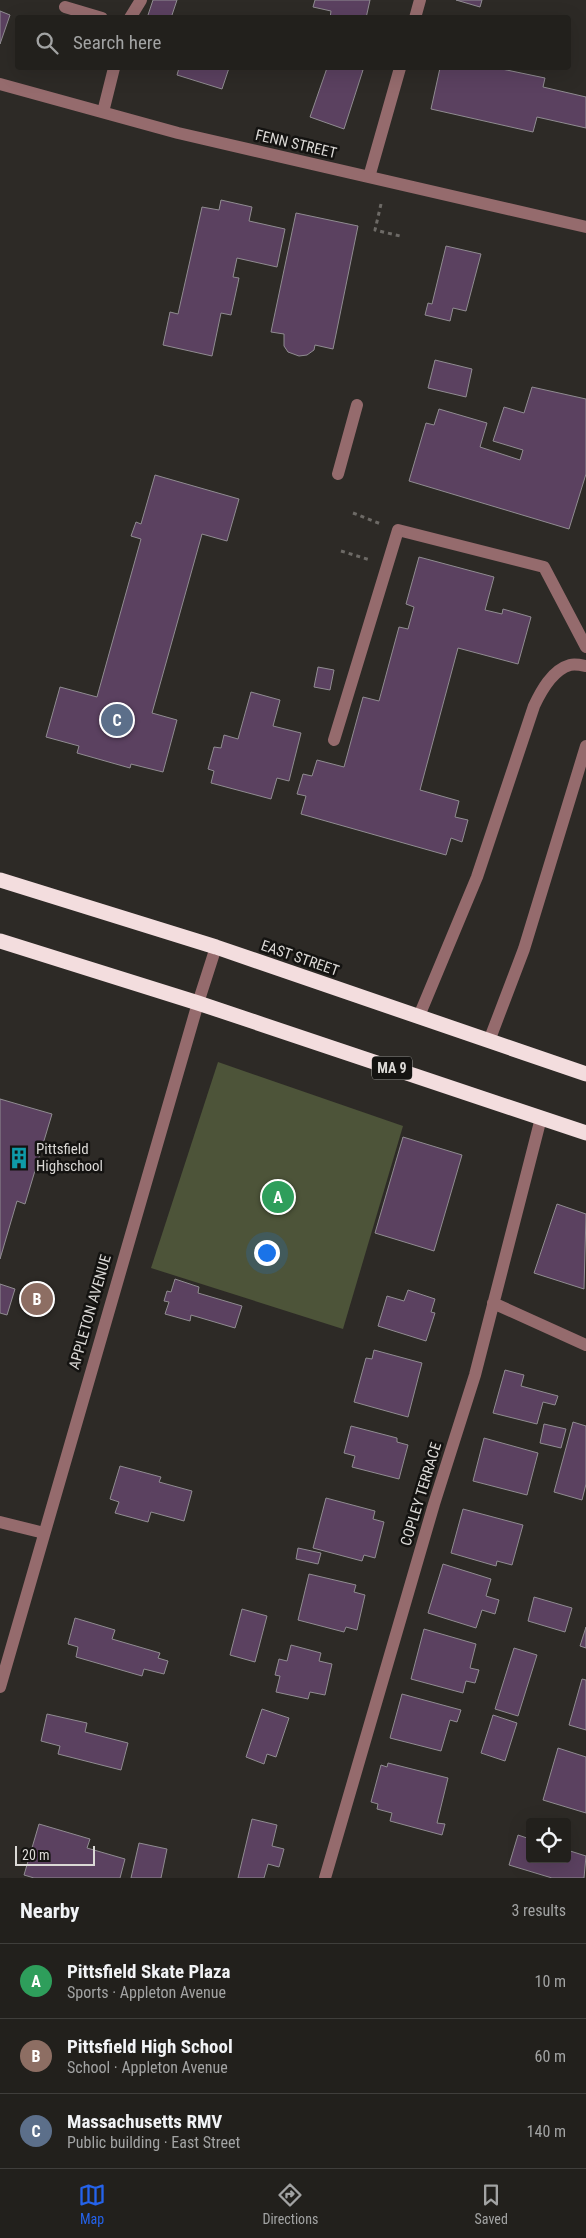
<!DOCTYPE html>
<meta charset="utf-8">
<style>
:root{--surface:#22201c;--page:#2a2825;--text:#f1f3f6;--muted:#a2a3a3;--line:#3f3e3b;--accent:#2563eb}
body{margin:0;font-family:"Roboto Condensed",sans-serif;background:var(--page);color:var(--text)}
.controls{position:absolute;right:15px;bottom:15px;display:grid;overflow:hidden;border-radius:5px;box-shadow:0 5px 20px #0002}
.controls button{width:45px;height:45px;display:grid;place-items:center;padding:0;border:0;border-bottom:1px solid var(--line);background:var(--surface);color:var(--text);font:25px sans-serif}
.scale{position:absolute;left:15px;bottom:12px;width:80px;box-sizing:border-box;padding-left:5px;border:2px solid #dbd9d6;border-top:0;font-size:14px;line-height:18px;white-space:nowrap;color:#dbd9d6;-webkit-text-stroke:4px #141311;paint-order:stroke}
.you{position:absolute;left:266px;top:1252px;width:18px;height:18px;margin:-12px;border:4px solid #fff;border-radius:50%;background:#1a73e8;box-shadow:0 0 0 8px #1a73e833}
.badge{display:grid;place-items:center;width:32px;height:32px;border-radius:50%;background:var(--accent);color:#fff;font-size:16px;font-weight:700}
.pin{position:absolute;translate:-50% -50%;border:2px solid #fff;box-shadow:0 1px 5px #0006}
.list{margin:0;padding:0;list-style:none}
h2{display:flex;justify-content:space-between;align-items:center;height:65px;margin:0;padding:0 20px;font-size:21px}
h2 small{font-size:16px;font-weight:400;color:var(--muted)}
.list li{display:grid;grid-template-columns:32px 1fr auto;gap:15px;align-items:center;box-sizing:border-box;height:75px;padding:0 20px;border-top:1px solid var(--line)}
.list b{display:block;font-size:19px;white-space:nowrap}
.list p{margin:0;font-size:16px;white-space:nowrap;color:var(--muted)}
.list em{font-size:16px;font-style:normal;color:var(--muted)}
.icon{flex:none;width:28px;height:28px;fill:none;stroke:currentColor;stroke-width:2;stroke-linecap:round;stroke-linejoin:round}
.map{position:relative;flex:none;width:586px;height:1878px;overflow:hidden}
.search{position:absolute;background:var(--surface);box-shadow:0 5px 20px #0002;left:15px;right:15px;top:15px;height:55px;display:flex;align-items:center;gap:12px;box-sizing:border-box;padding:0 18px;border-radius:5px;color:var(--muted);font-size:19px}
.sheet{height:290px;background:var(--surface)}
nav{display:flex;justify-content:space-around;align-items:center;box-sizing:border-box;height:70px;border-top:1px solid var(--line);background:var(--surface);font-size:14px;color:var(--muted)}
nav a{display:grid;justify-items:center;gap:2px}
nav .on{color:var(--accent)}
.map>svg:first-child{display:block}
.green{fill:#4d5439}
.building{fill:#5b4160;stroke:#908c91}
.lines{fill:none;stroke-linecap:round;stroke-linejoin:round}
.path{stroke:#6d6a66;stroke-width:3;stroke-dasharray:4 4;stroke-linecap:butt}
.minor{stroke:#956b6d;stroke-width:12}
.highway{stroke:#f3ddde;stroke-width:15}
.labels{text-anchor:middle;stroke-width:5;stroke-linejoin:round;paint-order:stroke}
.shield{fill:#141311;stroke:#9f9e9b;stroke-width:1}
.shield-label{font-size:14px;font-weight:bold;fill:#dbd9d6}
.street-label{font-size:15px;fill:#dbd9d6;stroke:#141311}
.poi-label{font-size:15px;fill:#dbd9d6;stroke:#141311;text-anchor:start}
</style>
<div class="map">
<svg width="586" height="1878" viewBox="0 0 586 1878">
<rect width="100%" height="100%" fill="#2d2a26"/>
<path class="green" d="M218,1062L403,1126L343,1329L151,1268Z"/>
<path class="building" d="M153,0H177L171,18H147Z
M315,0H370L366,18L351,16L350,18H330L331,11L313,7Z
M456,0H482L480,7Z
M0,11L10,15L0,44Z
M179,68H229L222,89L177,75Z
M327,68H355L363,70L344,129L310,117Z
M440,68H497L545,78L543,87L586,97V128L537,117L533,132L431,109Z
M221,200L252,207L249,221L285,229L277,267L237,258L233,277L239,278L231,315L221,313L212,356L163,345L170,312L178,314L202,207L219,210Z
M296,213L358,226L333,349L315,345L314,350L307,355L299,356L288,352L284,346V334L271,332Z
M446,246L481,254L466,311L453,308L450,321L425,315L428,303L432,304Z
M435,360L472,369L466,397L428,388Z
M532,387L586,399V474L569,529L409,481L426,423L434,425L439,409L487,423L480,447L520,460L523,450L493,441L504,407L524,413Z
M155,475L239,499L227,541L202,534L152,713L177,720L163,772L131,764L130,768L77,753L79,746L46,737L60,687L97,697L141,539L131,536L136,522L141,524Z
M419,557L494,577L485,610L502,614L503,609L531,617L518,664L458,648L420,790L459,801L455,817L468,820L462,842L451,838L446,855L301,814L306,796L297,794L303,774L312,776L317,760L344,767L363,697L379,701L399,627L408,629L414,607L406,604Z
M318,667L334,670L330,690L314,687Z
M251,692L280,700L273,726L301,733L289,781L277,778L271,799L211,783L214,771L208,769L214,747L221,748L224,735L238,739Z
M0,1099L52,1114L25,1204L17,1201L0,1259Z
M403,1137L462,1155L434,1251L375,1233Z
M557,1204L586,1214L584,1289L534,1273Z
M175,1279L199,1287L198,1293L242,1306L235,1328L191,1315L190,1321L165,1314L169,1302L164,1301L167,1291L171,1292Z
M0,1284L15,1289L7,1315L0,1313Z
M408,1290L435,1299L431,1312L435,1313L426,1341L378,1326L387,1296L404,1301Z
M374,1350L422,1363L408,1417L354,1402L366,1358L372,1359Z
M505,1370L524,1375L521,1386L558,1396L555,1405L543,1402L537,1424L493,1413Z
M573,1422L586,1426V1484L582,1500L554,1492Z
M544,1424L566,1429L561,1448L540,1443Z
M351,1426L397,1438V1442L408,1445L399,1479L352,1467L355,1456L344,1453Z
M484,1438L538,1453L527,1495L473,1481Z
M120,1466L161,1477L159,1482L192,1491L184,1521L151,1512L148,1522L115,1513L119,1502L110,1499Z
M326,1498L375,1511L373,1519L384,1522L375,1558L364,1555L362,1561L313,1548Z
M463,1509L523,1525L512,1565L497,1561L496,1566L451,1553Z
M298,1548L321,1553L318,1564L296,1559Z
M443,1564L491,1579L486,1596L499,1600L495,1614L482,1610L476,1628L428,1613Z
M309,1574L356,1585L354,1592L365,1595L357,1630L346,1627L344,1632L298,1620Z
M534,1597L572,1608L565,1632L528,1621Z
M242,1609L267,1616L255,1662L230,1655Z
M75,1618L115,1630L112,1639L160,1653L158,1658L168,1661L164,1674L144,1669L142,1676L76,1657L78,1647L68,1644Z
M586,1627V1648L580,1646Z
M424,1629L476,1644L470,1668L479,1670L475,1683L466,1681L463,1693L411,1679Z
M291,1645L321,1653L319,1661L332,1664L325,1695L310,1692L308,1699L276,1692L280,1676L275,1675L279,1659L287,1661Z
M514,1648L537,1655L518,1716L495,1709Z
M582,1679L586,1680V1730L569,1725Z
M402,1694L461,1710L457,1722L450,1720L441,1751L390,1738Z
M262,1709L289,1718L276,1757L267,1754L264,1764L246,1757Z
M47,1714L87,1723L85,1732L128,1743L121,1770L58,1754L60,1746L41,1741Z
M493,1715L517,1723L505,1761L481,1753Z
M558,1748L586,1757V1813L543,1800Z
M388,1763L448,1778L437,1823L445,1824L442,1835L390,1821L392,1813L377,1809L378,1804L371,1802L381,1765L387,1767Z
M252,1819L277,1825L272,1846L284,1849L279,1867L268,1864L264,1878H238Z
M39,1824L90,1839L87,1848L125,1859L120,1878H34L24,1875Z
M518,1835L530,1839V1859H567V1850L586,1856L584,1878H552L509,1865Z
M139,1843L167,1849L161,1878H131Z"/>
<g class="lines">
<path class="path" d="M381,204L375,230L400,236
M353,513L381,524
M341,551L370,560"/>
<path class="minor" d="M65,7L102,18
M130,18L141,0
M415,18L420,0
M0,84L178,133L586,227
M103,112L114,68
M369,177L400,68
M338,474L357,405
M334,740L398,530L544,567L586,647
M419,1016L477,877L534,706C541,691 552,670 570,665C574,664 581,665 586,666
M489,1041L524,949L586,746
M493,1303L586,1345
M0,1522L44,1533
M0,1687L198,1003L216,947
M325,1878L434,1504L475,1375L541,1118"/>
<path class="highway" d="M0,880L216,947L586,1074
M0,941L198,1003L586,1133"/>
</g>
<defs>
<g id="building-bare" transform="scale(1.725)"><path d="M-4-6H4V6H1V3H-1V6H-4ZM-2.5-4.3h1.7v1.8h-1.7ZM.8-4.3h1.7v1.8H.8ZM-2.5-1h1.7V.8h-1.7ZM.8-1h1.7V.8H.8Z" fill="#0f9aa8" stroke="#141311" stroke-width="2.5" paint-order="stroke"/></g>
</defs>
<g fill-rule="evenodd">
<use href="#building-bare" x="19" y="1158"/>
</g>
<g class="labels">
<rect class="shield" x="372" y="1056.5" width="40" height="23" rx="4"/>
<g class="shield-label">
<text x="392" y="1073">MA 9</text>
</g>
<g class="street-label">
<text transform="translate(296 144) rotate(13)" y="5">FENN STREET</text>
<text transform="translate(300 958) rotate(19)" y="5">EAST STREET</text>
<text transform="translate(90 1312) rotate(-74)" y="5">APPLETON AVENUE</text>
<text transform="translate(421 1494) rotate(-73)" y="5">COPLEY TERRACE</text>
</g>
<g class="poi-label">
<text x="36" y="1154">Pittsfield<tspan x="36" dy="17">Highschool</tspan></text>
</g>
</g>
</svg>
<div class="controls">
<button><svg class="icon" aria-label="locate" viewBox="0 0 24 24"><circle cx="12" cy="12" r="6"/><path d="M12 2v4M12 18v4M2 12h4M18 12h4"/></svg></button>
</div>
<div class="scale">20 m</div>
<div class="you"></div>
<div class="pin badge" style="left:278px;top:1197px;background:#2e9e5b">A</div>
<div class="pin badge" style="left:37px;top:1299px;background:#8d6e63">B</div>
<div class="pin badge" style="left:117px;top:720px;background:#5c6f8a">C</div>
<div class="search"><svg class="icon" aria-label="search" viewBox="0 0 24 24"><circle cx="10" cy="10" r="6"/><path d="M15 15l6 6"/></svg>Search here</div>
</div>
<section class="sheet">
<h2>Nearby<small>3 results</small></h2>
<ul class="list">
<li><span class="badge" style="background:#2e9e5b">A</span><div><b>Pittsfield Skate Plaza</b><p>Sports · Appleton Avenue</p></div><em>10 m</em></li>
<li><span class="badge" style="background:#8d6e63">B</span><div><b>Pittsfield High School</b><p>School · Appleton Avenue</p></div><em>60 m</em></li>
<li><span class="badge" style="background:#5c6f8a">C</span><div><b>Massachusetts RMV</b><p>Public building · East Street</p></div><em>140 m</em></li>
</ul>
</section>
<nav>
<a class="on"><svg class="icon" aria-label="map" viewBox="0 0 24 24"><path d="M3 6l6-2 6 2 6-2v14l-6 2-6-2-6 2zM9 4v14M15 6v14"/></svg>Map</a>
<a><svg class="icon" aria-label="directions" viewBox="0 0 24 24"><path d="M12 3l9 9-9 9-9-9zM9 14v-3h6M13 9l2 2-2 2"/></svg>Directions</a>
<a><svg class="icon" aria-label="saved" viewBox="0 0 24 24"><path d="M7 4h10v16l-5-4-5 4z"/></svg>Saved</a>
</nav>
